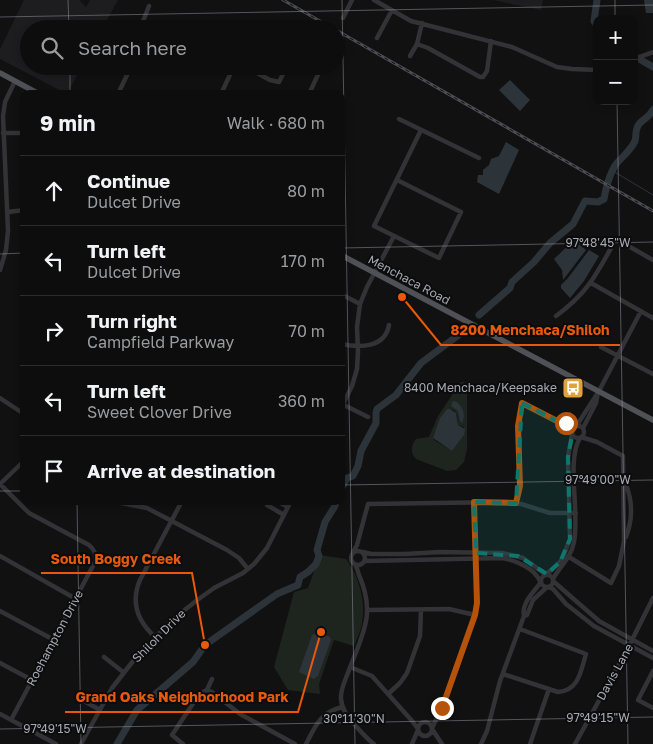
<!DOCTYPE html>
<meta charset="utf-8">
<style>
:root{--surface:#0d0d0e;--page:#1b1b1c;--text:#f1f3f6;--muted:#9a9c9e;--line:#2d2d2e}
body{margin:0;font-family:"Golos Text",sans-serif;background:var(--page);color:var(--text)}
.controls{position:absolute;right:15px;top:15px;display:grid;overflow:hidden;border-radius:10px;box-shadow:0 2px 8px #0003}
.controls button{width:45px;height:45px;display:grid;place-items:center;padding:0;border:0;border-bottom:1px solid var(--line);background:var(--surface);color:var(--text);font:25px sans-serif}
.stop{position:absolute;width:15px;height:15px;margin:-11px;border:4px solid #b45309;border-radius:50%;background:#fff}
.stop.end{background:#b45309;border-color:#fff;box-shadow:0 1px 5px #0008}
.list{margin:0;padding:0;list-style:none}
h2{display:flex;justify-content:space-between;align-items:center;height:65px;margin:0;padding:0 20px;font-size:21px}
h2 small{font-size:16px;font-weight:400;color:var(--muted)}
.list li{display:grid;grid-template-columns:32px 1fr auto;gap:15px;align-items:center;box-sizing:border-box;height:70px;padding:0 20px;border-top:1px solid var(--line)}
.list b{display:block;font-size:19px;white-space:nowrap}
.list p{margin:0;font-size:16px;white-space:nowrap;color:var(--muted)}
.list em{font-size:16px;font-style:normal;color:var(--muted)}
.icon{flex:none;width:28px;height:28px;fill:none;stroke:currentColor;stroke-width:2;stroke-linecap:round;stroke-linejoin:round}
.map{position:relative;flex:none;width:653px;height:744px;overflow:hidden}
.search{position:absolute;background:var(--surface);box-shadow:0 2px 8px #0003;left:20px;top:20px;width:325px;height:55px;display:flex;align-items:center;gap:12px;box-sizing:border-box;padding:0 18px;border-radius:28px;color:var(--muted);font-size:19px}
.panel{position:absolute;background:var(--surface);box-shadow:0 2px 8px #0003;left:20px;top:90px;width:325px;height:415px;border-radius:10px}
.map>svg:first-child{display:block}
.built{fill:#1d1d1f}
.green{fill:#1e251f;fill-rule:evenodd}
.water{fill:#2c343a}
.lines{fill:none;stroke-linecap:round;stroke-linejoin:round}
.stream{stroke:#2c343a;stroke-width:1}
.river{stroke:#2c343a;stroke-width:7}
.minor{stroke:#333337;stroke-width:4.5}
.major{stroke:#4f5156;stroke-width:5.5}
.rail-casing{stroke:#4c4d52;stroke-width:3}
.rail{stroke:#0c0c0d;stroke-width:1;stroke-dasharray:4;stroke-linecap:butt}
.route{stroke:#b45309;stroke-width:6}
.marked{fill:#0f766e;fill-opacity:0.2;stroke:#0f766e;stroke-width:4;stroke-dasharray:10 6;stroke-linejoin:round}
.ticks{fill:none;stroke:#a4a9b2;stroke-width:1;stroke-opacity:0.45}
.labels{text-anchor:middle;stroke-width:4;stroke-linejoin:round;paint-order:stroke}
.street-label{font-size:12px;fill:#a4a9b2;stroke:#0c0c0d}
.poi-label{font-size:12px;fill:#a4a9b2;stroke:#0c0c0d;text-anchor:end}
.ticks-label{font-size:12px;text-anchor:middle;fill:#a4a9b2;stroke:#0c0c0d;stroke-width:4;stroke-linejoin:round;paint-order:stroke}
.leader{fill:none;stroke:#e8590c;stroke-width:2}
.callout-dot{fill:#e8590c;stroke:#0c0c0d;stroke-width:2}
.callout-label{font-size:14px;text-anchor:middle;font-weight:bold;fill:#e8590c;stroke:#0c0c0d;stroke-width:4;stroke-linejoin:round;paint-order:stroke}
</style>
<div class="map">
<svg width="653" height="744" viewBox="0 0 653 744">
<rect width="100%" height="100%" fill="#111112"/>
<path class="built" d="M24,0H79L86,7L90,0H118L102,29H29V66H82L67,94L0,59V49Z
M493,0H543L541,10Z"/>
<path class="green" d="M461,382H464L467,387V449L464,462L456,470L447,471L416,459C410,453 411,445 416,439L429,437L438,416ZM447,409L454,410L457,415L458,425L464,427V435L452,451L434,440L433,437C439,427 440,418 447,409Z
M320,555L346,559C359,576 366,602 362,623C361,631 357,638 354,646L334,640L319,684L320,694L288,690L274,667L294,592L308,588Z"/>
<path class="water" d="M644,0H653V13H646Z
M510,80L530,100L520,111L499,90Z
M506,142L519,150L499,194L477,182L478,175H483V170L489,165L491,159L499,156Z
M574,240L586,250L563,280L562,270L554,259Z
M589,250L599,256L584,281L570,298L561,288V285L568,278Z
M453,401L457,402C463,408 466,414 462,423L460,421L458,411L451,406Z
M447,409H450L456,413L458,425L465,429L464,435L452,451L433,438L440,418Z
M318,633L330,637L331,640L318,676L314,679L299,672L312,635Z"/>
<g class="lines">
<path class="stream" d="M613,171L653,195"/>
<path class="river" d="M597,26L594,21L597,0
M634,56L653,67
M479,315L510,288L512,282L534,262L550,243L573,224L585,201L598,202L604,199C606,188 610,172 617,163C623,156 631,150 635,141C637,135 634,129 640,123C646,117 648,118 653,110
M341,489L347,478L353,476L358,466L361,451L376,423V413L377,409L396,395L421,363L464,331
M117,744L137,710L193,662L205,645L277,594L298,585L300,577L308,572L316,564L319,556L317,550L325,522L335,506L336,501"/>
<path class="minor" d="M374,0L411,21L512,47L557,67L572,69L597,70
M343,18L352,0
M140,29L149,6
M377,38L392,10
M417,44L428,48L480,77H483L487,71L491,41
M410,56L417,44L422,23
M634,59L653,52
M244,66L270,80L279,82L287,66
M118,94L127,75L129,66
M221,94L234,66
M309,94L322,66
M399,119L479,158
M3,133H24
M397,180L461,212L439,258L374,226L421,130
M8,212L24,210
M0,270L6,250L8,231L3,116L5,102L15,81
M591,283L653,318
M341,294L360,304
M556,316C589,292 597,273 616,239L653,260
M341,344C360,348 385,348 389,325
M601,347L653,374
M0,398L24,414
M342,404L368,417
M341,408L352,386L357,369L358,352L357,327L360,304L367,287L394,236
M577,425L599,391L641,311
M572 432a6 6 0 1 1 12 0a6 6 0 1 1-12 0Z
M583,428L596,403L598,392
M625,482C633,501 633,519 626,537
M0,484L29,513L89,545C95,550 96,554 95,562L11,720
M0,484L24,461
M111,501L147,508L227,550L239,558L248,569
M267,501V505L284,515
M277,501L288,507
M516,503L520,486L518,426L522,403L557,421L571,433
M351 558a7 7 0 1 1 14 0a7 7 0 1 1-14 0Z
M353,552L357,545L368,504L505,502L521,504L550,513H576
M363,552L371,554H405L440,552L502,553L523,558L546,575
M0,556L76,599
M569,557L611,583L619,566L624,541L623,456L597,442L581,437
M364,561L503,558C517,561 534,568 540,581
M355,564C357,568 358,571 359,575C376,614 363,633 349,670C346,679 340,689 341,699C342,710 348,717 355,725C361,732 367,739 374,744
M547,574L560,562L564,555L570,539L568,457L572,435
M541 581a6 6 0 1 1 12 0a6 6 0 1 1-12 0Z
M553,579C560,566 571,558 574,542C580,513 566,460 580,438
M553,581L599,621L653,651
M548,587L553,589L566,604L594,626L653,658
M368,610L449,609L475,615
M0,611L54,640
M524,616L527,615L533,600L547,587
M156,638C138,622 130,603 140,580L182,501
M104,657L123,672
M0,663L32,680
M350,667L372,676L413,722L418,729
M653,671L638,700L653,708
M503,674L558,692C579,691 581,670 586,654L520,629
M207,690L212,692L240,714L295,744
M388,694L400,683L407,673L420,636L421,610
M77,697L100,710
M0,714L56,744
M418 729a7 7 0 1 1 14 0a7 7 0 1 1-14 0Z
M432,728L445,702L475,615L477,603L474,502
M432,729L442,744
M81,744L112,688L137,656L172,620L196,601L214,588L243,573L254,564L267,548L291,501
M183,744L172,735L200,693L207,690L212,679
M306,744C316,725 320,713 342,707
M412,744L418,730
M481,744L487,731L500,681L524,616C521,603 534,592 541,582
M530,744L549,689
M575,744L629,646L653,598"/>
<path class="major" d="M0,73L39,94
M341,255L653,420"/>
<g class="rail-casing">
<path id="rail" d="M283,0L334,29
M336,30L653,211"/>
</g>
<use href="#rail" class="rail"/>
</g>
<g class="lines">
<path class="route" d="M442,708L475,615L477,603L474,502L516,503L520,486L518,426L522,403L557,421L566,423"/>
</g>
<path class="marked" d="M522,403L557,421L572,435L568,457L570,539L560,562L547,574L518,556L476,553L474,502L516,503Z"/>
<path class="ticks" d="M68,0L69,29M342,0L355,744M615,0V19M0,17L653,5M70,66V94M617,101L628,744M341,248L653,242M0,254L24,253M341,485L653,480M0,491H24M77,501L81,744M0,729L653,717"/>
<defs>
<g id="bus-square" transform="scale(1.125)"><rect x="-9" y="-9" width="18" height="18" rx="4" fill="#dea33e" stroke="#0c0c0d"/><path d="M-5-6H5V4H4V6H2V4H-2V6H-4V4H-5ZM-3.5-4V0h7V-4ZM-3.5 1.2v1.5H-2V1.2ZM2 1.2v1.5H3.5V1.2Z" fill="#fff"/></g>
</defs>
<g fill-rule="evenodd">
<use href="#bus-square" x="573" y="388"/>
</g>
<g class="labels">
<g class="street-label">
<text transform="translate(409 280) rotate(28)" y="4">Menchaca Road</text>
<text transform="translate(159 636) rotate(-45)" y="4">Shiloh Drive</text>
<text transform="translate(55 638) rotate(-62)" y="4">Roehampton Drive</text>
<text transform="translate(615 672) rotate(-61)" y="4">Davis Lane</text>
</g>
<g class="poi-label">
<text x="557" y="392">8400 Menchaca/Keepsake</text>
</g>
</g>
<g class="ticks-label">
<text x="598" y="247">97°48'45"W</text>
<text x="598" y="484">97°49'00"W</text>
<text x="598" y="722">97°49'15"W</text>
<text x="354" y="723">30°11'30"N</text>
<text x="55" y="733">97°49'15"W</text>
</g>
<path class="leader" d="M402 297L441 345H620M205 645L192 573H41M321 632L298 712H65"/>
<g class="callout-dot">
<circle cx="402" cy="297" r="5"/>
<circle cx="205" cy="645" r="5"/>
<circle cx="321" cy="632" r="5"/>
</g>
<g class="callout-label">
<text x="530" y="335">8200 Menchaca/Shiloh</text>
<text x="116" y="564">South Boggy Creek</text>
<text x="182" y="702">Grand Oaks Neighborhood Park</text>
</g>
</svg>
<div class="controls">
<button>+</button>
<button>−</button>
</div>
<div class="stop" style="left:566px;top:423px"></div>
<div class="stop end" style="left:442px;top:708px"></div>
<div class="search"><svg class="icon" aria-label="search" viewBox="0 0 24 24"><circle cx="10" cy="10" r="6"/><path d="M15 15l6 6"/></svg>Search here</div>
<section class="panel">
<h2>9 min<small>Walk · 680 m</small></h2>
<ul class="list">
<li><svg class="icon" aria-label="ahead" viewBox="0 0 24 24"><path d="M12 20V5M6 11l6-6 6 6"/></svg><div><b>Continue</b><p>Dulcet Drive</p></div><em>80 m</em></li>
<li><svg class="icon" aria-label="left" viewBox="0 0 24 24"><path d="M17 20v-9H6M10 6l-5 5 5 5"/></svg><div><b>Turn left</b><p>Dulcet Drive</p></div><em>170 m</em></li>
<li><svg class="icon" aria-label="right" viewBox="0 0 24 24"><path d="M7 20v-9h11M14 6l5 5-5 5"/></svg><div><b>Turn right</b><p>Campfield Parkway</p></div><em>70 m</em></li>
<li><svg class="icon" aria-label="left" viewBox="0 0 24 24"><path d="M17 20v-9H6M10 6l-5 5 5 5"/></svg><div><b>Turn left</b><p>Sweet Clover Drive</p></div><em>360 m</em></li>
<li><svg class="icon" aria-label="arrive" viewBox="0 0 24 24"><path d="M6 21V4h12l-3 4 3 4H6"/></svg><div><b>Arrive at destination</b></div></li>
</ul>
</section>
</div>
